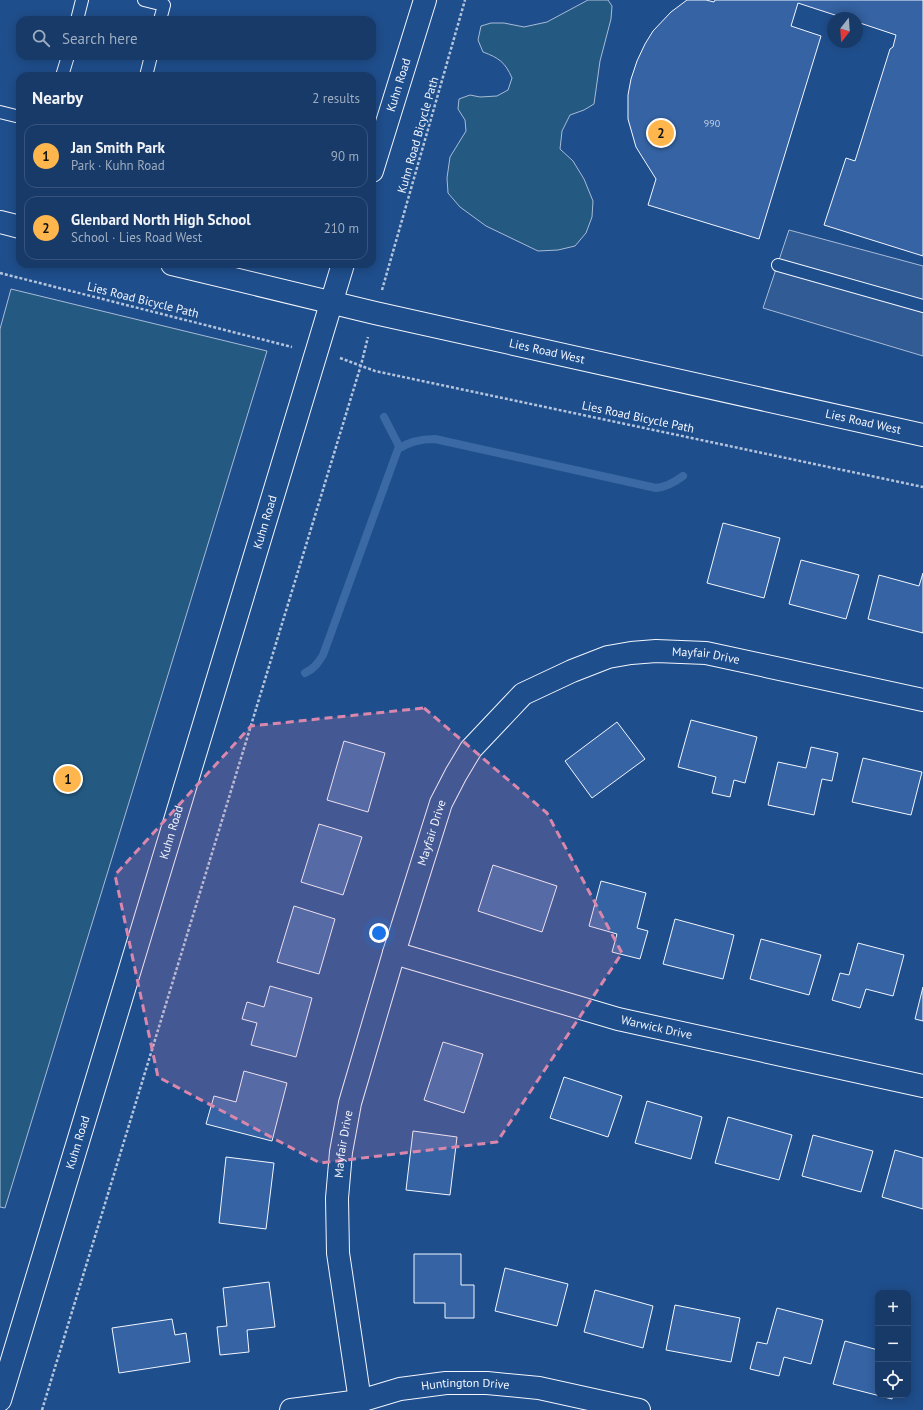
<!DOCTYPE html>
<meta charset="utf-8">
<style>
:root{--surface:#173a69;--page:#244571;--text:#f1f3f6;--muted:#9eadc0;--line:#36547d;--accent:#ffb74d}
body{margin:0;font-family:"PT Sans",sans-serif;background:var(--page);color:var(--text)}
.controls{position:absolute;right:12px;bottom:12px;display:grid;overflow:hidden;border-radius:8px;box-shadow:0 2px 10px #0003}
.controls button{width:36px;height:36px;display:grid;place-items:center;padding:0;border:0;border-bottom:1px solid var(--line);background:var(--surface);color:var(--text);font:20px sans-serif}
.compass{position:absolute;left:827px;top:12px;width:36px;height:36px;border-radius:50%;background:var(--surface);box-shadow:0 2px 10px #0003;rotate:197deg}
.you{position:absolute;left:379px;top:933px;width:14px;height:14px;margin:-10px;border:3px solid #fff;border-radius:50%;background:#1a73e8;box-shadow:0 0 0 6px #1a73e833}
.badge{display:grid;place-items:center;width:26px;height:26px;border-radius:50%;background:var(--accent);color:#111;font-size:13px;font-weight:700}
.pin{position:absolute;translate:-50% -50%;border:2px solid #fff;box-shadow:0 1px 4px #0006}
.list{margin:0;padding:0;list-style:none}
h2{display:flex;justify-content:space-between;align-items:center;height:52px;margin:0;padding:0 16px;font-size:17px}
h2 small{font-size:13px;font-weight:400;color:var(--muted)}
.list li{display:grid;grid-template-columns:26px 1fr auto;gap:12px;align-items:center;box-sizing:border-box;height:64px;margin:0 8px 8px;padding:0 8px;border:1px solid var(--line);border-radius:12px}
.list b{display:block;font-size:15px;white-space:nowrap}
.list p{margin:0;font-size:13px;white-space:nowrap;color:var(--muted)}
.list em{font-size:13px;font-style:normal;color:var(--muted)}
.icon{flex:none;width:22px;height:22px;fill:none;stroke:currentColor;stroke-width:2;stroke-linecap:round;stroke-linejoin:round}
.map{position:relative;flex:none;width:923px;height:1410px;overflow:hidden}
.search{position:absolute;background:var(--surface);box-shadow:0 2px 10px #0003;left:16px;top:16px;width:360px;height:44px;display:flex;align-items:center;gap:10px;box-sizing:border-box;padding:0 14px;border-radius:12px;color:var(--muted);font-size:15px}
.panel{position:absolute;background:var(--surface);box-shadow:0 2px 10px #0003;left:16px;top:72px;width:360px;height:196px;border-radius:12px}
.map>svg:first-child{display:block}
.green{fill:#245a82;stroke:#a8bbd7}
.parking{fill:#305b95;stroke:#a8bbd7}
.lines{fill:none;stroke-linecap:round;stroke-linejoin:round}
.stream{stroke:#3b69a3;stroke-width:8}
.building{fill:#3563a3;stroke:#f2f6ff}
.service-casing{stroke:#f2f6ff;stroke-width:14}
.minor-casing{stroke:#f2f6ff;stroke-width:24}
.tertiary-casing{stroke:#f2f6ff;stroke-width:24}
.path{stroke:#b3c4dc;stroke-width:2.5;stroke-dasharray:3 2;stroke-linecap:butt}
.service{stroke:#1f4e8c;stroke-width:12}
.minor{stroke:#1f4e8c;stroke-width:22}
.tertiary{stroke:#1f4e8c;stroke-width:22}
.marked{fill:#da87ad;fill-opacity:0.2;stroke:#da87ad;stroke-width:3;stroke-dasharray:8 5;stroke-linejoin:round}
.labels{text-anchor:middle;stroke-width:3;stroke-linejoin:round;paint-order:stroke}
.number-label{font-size:10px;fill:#c3d1e8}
.street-label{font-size:12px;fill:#f2f6ff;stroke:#1f4e8c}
</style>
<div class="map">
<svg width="923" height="1410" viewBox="0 0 923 1410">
<rect width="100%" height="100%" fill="#1f4e8c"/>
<path class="green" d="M588,0H608L612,6L611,19L600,61L594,104L584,110L570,115L562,131L560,149L573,161L584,179L593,201L592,217L586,233L575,246L558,250L538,251L486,226L460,207L448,193L447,178L450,157L466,131L465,120L458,109L459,99L470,95L480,97L497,96L508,90L512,78C505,62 499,58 483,52L478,40L481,26L491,23H504L524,27L547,22Z
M11,289L267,351L5,1208L0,1207V329Z"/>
<path class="parking" d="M789,230L923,266V356L763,308Z"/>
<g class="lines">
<path class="stream" d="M384,417L400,448
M305,673C314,669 318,663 323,655L398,449C410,441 421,439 435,439L656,488C667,487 675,482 683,476"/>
</g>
<path class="building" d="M687,0H706L714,2L715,0H923V256L824,225L846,158L855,161L890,49L893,47L896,35L857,22V18H844L798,3L791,26L821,36L759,239L648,205L656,179L636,147L628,119V95L631,79L637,61L645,44L653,31L671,12Z
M723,523L780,538L764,598L707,583Z
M801,560L859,575L846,619L789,604Z
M923,573V633L868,619L879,575L919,586Z
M691,720L757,737L745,783L734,780L730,797L712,793L716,777L678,767Z
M617,722L645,759L592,798L565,761Z
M344,741L385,753L368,812L327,800Z
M811,747L838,753L832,781L822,779L814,815L768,805L778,762L806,768Z
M863,758L922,772L911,815L852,802Z
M319,824L362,837L343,895L301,882Z
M493,865L557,886L542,932L478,911Z
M601,881L646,893L637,928L648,931L640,959L612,952L617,934L589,926Z
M294,906L335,919L319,974L277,962Z
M675,919L734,935L723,979L663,964Z
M761,939L821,955L809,995L750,979Z
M858,943L904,955L893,996L866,989L860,1008L832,1000L840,973L849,975Z
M270,986L312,998L296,1057L251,1045L257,1023L242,1019L247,1002L264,1007Z
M923,987V1021L915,1019Z
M443,1042L483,1054L464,1113L424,1100Z
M244,1071L287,1083L272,1141L206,1124L214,1096L236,1102Z
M564,1077L622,1096L608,1137L550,1118Z
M647,1101L702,1117L691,1159L635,1143Z
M728,1117L792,1135L779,1180L715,1163Z
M413,1131L457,1137L450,1195L406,1190Z
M813,1135L873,1151L861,1192L802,1176Z
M895,1150L923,1158V1209L882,1197Z
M226,1157L274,1163L266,1229L219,1223Z
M414,1254H461V1285H474V1318H445V1303H414Z
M505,1268L568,1284L557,1326L495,1311Z
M269,1282L275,1327L247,1330L249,1352L220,1355L217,1327L227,1326L223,1288Z
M595,1290L653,1306L643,1348L584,1332Z
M675,1305L740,1318L731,1362L666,1350Z
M777,1308L823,1320L811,1364L784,1357L779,1376L750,1369L757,1342L767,1344Z
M172,1319L175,1335L186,1333L190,1362L119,1373L112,1328Z
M845,1341L878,1350V1395H893L892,1399L833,1384Z"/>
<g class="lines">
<g class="service-casing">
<path id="service" d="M144,0L164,5L160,20
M77,20L82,0
M62,76L68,56
M146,76L151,56
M0,112L20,117
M778,265L923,306"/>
</g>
<g class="minor-casing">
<g id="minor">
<path id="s1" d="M372,171L425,0"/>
<path id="s2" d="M394,953L618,1019L923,1086"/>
<path id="s3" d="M0,1400L343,264"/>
<path id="s4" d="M360,1401L338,1253L337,1198L341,1152L350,1103L394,953L441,803L456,774L471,749L523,694L572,671L608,657L631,653L656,651L706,653L923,700"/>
<path id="s5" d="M291,1410L360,1401L400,1389L446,1383H487L539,1388L639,1410"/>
</g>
</g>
<g class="tertiary-casing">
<g id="tertiary">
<path d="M0,222L20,227"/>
<path id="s6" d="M172,264L375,313L923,435"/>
</g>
</g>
<path class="path" d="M0,273L292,347
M382,290L465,0
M340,358L375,371L923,487
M42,1410L361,365L368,337"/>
<use href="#service" class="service"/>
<use href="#minor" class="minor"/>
<use href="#tertiary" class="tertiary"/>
</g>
<path class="marked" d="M424,708L547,813L622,953L497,1142L320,1163L158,1077L115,875L251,726Z"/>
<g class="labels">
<g class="number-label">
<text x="712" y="127">990</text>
</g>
<g class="street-label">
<text dy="4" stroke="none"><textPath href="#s1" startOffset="90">Kuhn Road</textPath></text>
<text transform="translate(418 135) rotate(-74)" y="4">Kuhn Road Bicycle Path</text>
<text transform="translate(143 300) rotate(14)" y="4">Lies Road Bicycle Path</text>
<text dy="4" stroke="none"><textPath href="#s6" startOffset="385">Lies Road West</textPath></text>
<text transform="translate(638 417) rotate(12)" y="4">Lies Road Bicycle Path</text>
<text dy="4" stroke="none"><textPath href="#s6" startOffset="709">Lies Road West</textPath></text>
<text dy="4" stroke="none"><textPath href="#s3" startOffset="917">Kuhn Road</textPath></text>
<text dy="4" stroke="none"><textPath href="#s4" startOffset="943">Mayfair Drive</textPath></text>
<text dy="4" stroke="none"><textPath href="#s3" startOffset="593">Kuhn Road</textPath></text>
<text dy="4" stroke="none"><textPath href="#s4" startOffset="583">Mayfair Drive</textPath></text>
<text dy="4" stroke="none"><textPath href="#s2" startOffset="273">Warwick Drive</textPath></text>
<text dy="4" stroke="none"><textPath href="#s3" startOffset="269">Kuhn Road</textPath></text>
<text dy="4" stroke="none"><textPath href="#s4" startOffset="259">Mayfair Drive</textPath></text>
<text dy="4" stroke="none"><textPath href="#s5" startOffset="177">Huntington Drive</textPath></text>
</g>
</g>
</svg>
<div class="controls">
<button>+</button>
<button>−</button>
<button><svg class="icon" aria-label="locate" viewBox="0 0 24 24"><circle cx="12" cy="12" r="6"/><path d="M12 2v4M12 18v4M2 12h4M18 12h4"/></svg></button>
</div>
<svg class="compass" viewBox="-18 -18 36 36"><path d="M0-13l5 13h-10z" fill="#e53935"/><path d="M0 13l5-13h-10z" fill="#9eadc0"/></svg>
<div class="you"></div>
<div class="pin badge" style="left:68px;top:779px">1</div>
<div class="pin badge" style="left:661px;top:133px">2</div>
<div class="search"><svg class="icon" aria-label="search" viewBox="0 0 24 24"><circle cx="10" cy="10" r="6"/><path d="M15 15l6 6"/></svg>Search here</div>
<section class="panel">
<h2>Nearby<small>2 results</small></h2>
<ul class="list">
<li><span class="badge">1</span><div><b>Jan Smith Park</b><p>Park · Kuhn Road</p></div><em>90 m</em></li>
<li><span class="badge">2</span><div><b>Glenbard North High School</b><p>School · Lies Road West</p></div><em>210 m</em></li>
</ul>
</section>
</div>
